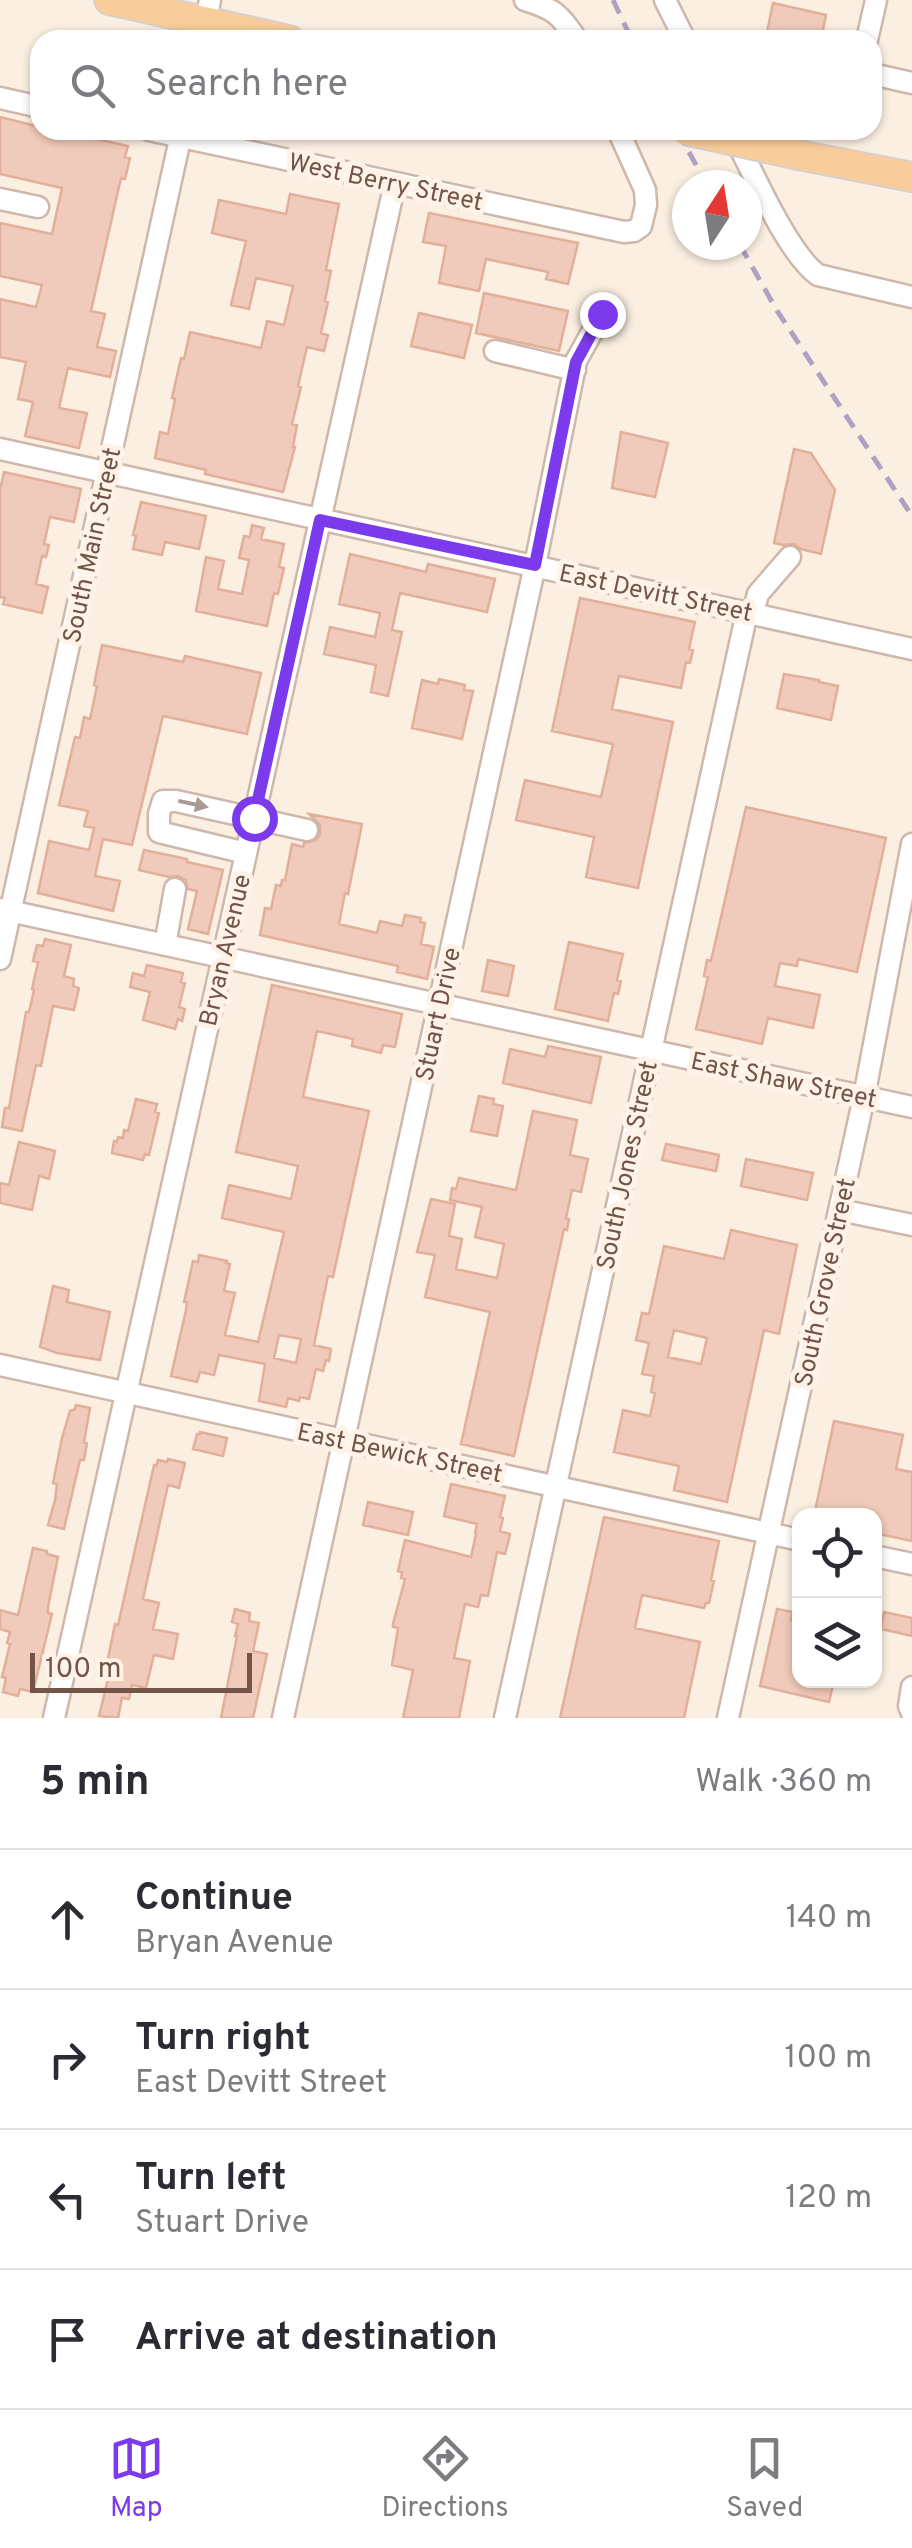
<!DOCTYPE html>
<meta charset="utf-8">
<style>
:root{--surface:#fff;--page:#f7f7f7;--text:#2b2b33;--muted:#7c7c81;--line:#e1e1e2;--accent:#7c3aed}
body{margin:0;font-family:Overpass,sans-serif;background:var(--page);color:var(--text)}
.controls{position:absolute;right:30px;bottom:30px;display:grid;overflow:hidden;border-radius:20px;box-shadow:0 2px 8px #0004}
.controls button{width:90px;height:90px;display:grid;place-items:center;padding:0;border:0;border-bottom:2px solid var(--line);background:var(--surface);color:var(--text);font:50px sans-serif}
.compass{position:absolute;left:672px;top:170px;width:90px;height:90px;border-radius:50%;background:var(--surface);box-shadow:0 2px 8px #0004;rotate:12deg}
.scale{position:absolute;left:30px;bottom:25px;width:222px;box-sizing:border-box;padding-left:10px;border:5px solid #725449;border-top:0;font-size:28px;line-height:35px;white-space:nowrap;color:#725449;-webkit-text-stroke:8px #fff3e7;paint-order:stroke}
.stop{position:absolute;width:30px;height:30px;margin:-22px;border:8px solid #7c3aed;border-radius:50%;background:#fff}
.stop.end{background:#7c3aed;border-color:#fff;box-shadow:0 2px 10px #0008}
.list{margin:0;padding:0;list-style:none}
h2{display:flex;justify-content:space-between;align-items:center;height:130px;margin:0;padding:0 40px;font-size:42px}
h2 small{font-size:32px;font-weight:400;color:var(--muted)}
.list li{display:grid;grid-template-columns:65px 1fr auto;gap:30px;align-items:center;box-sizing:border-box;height:140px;padding:0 40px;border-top:2px solid var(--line)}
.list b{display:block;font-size:38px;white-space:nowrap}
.list p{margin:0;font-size:32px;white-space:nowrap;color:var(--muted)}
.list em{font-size:32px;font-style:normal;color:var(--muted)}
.icon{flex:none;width:55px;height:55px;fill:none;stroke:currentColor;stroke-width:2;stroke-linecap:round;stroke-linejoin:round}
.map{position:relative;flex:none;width:912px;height:1718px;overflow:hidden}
.search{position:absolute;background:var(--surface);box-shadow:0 2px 8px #0004;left:30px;right:30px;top:30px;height:110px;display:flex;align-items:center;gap:25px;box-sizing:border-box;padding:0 35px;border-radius:30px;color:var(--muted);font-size:38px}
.sheet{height:690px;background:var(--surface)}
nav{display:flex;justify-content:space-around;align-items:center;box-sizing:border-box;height:140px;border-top:2px solid var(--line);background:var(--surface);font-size:28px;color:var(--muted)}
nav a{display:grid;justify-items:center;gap:5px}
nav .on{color:var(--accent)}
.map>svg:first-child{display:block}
.building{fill:#f0caba;stroke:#e2af9a;stroke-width:2.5;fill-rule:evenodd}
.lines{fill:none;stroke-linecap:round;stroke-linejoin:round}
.minor-casing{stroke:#ceb8ac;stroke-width:25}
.major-casing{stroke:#d8cfcc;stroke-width:32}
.minor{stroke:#fff;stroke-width:20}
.major{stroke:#f9cd9b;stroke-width:28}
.rail{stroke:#b0a1c4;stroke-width:5;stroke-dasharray:15 10;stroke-linecap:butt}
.major-bridge-casing{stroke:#d8cfcc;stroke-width:32;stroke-linecap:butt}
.major-bridge{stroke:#f9cd9b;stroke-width:28}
.oneway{fill:#aa9892}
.route{stroke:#7c3aed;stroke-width:12}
.labels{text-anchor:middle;stroke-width:10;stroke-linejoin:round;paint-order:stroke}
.street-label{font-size:25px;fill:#725449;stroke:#fff3e7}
</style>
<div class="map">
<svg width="912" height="1718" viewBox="0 0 912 1718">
<rect width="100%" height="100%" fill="#fbefe1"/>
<path class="building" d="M773,3L826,15L821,40H779L766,37Z
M0,117L40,127V130H54L128,146L125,157L130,158L125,179L121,178L91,311L105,314L97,347L116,351L110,377L68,368L59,408L87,413L79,448L25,436L33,402L18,399L26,362L0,357V299L36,307L42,285L0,276V223L52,234L62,188L0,174Z
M290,194L339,204L326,270L331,271L325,301L328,302L321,333L328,335L324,351L307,347L298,386L301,387L292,424L297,425L293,447H295L283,492L205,474L206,470L155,458L160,432L168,434L175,399L172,398L181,358L184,359L190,332L261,348L267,321L284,325L293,286L256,278L249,309L231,305L246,241L212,233L219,200L286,214Z
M429,213L578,243L568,284L546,279L548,272L486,259L479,291L439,283L446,246L423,242Z
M484,293L568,311L559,351L476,333Z
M419,313L472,325L464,358L411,346Z
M621,432L668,443L655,497L612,488Z
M794,449L811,453L835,490L821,554L801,549L794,544L783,545L774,543Z
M4,472L81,489L74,522L50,517L44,544L49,545L46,557L42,556L36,584L48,587L42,613L3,604L5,598L0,597V490Z
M141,502L206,516L199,549L165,542L162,555L133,549L136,536L133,535Z
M252,525L264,528L261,539L284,544L279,567L284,568L278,594L274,593L267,626L196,611L206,557L224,561L218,589L242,594L249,560L239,558L244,536L250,537Z
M350,554L426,572L428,564L495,579L487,612L400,593L392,630L402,632L388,696L371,692L376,665L324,654L330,627L375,637L380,613L339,604Z
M580,598L695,622L689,649L693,650L690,663L686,662L681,688L619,676L612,709L673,722L638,888L586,877L594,837L516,820L525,780L601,797L613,744L552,731Z
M102,645L183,662L185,656L261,673L247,734L163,716L132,845L103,839L95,876L120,881L113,911L38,893L49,841L89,850L94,828L84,826L88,811L59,805L75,737L80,738L84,717L90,719L97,686L94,685Z
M784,674L819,680V682L838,686L831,720L777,708Z
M439,679L465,685L464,690L473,691L462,739L412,728L422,680L438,684Z
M746,807L886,838L857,972L798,959L797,966L780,963L775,986L820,995L813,1028L768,1018L762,1044L696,1029L708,977L704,976L707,960L711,961Z
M309,814L362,824L348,894L345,893L339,924L377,933L380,921L402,926L405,915L421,918L420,922L425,923L421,944L434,947L427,979L397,972L398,966L260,935L265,908L271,909L276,885L281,886L282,880H285L292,844L303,847L304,843L316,840L320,834V825Z
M144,850L187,859V862L223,870L208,934L188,929L197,891L188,889L186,880L178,876L169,877L139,870Z
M45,939L71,945L64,976L74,979L73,986L79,988L74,1010L53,1006L41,1066L36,1065L22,1131L2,1127L5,1108H9L26,1012H29L34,990L32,989L38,962L33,961L37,945L43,946Z
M569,942L623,954L617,980L621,981L618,994L614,993L608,1021L555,1009Z
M488,960L514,966L508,996L482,991Z
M147,965L183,973L181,982L185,983L179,1007L185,1009L182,1021L178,1019L175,1029L143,1020L150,992L130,987L133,973L144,976Z
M272,985L402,1014L395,1047L383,1045L381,1053L352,1046L353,1039L317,1031L303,1097L369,1111L333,1277L328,1276L314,1345L331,1349L329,1361L326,1360L323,1371L316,1369L309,1399L300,1397L299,1401L288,1398L286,1407L259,1401L265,1364L219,1355L214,1375L200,1372L197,1382L171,1376L186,1310L187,1302H184L193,1261L198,1262L199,1255L227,1261L226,1263L230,1264L224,1291L235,1293L225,1335L258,1342L284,1232L222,1218L229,1185L291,1199L298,1166L236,1152ZM279,1335L301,1339L296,1363L274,1358Z
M548,1046L601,1057L591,1103L503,1083L510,1049L545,1057Z
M479,1096L494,1099L493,1104L503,1106L497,1136L471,1131Z
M136,1099L157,1104L155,1112L159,1113L149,1155L145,1154L143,1160L112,1153L114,1141L117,1142L118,1137L123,1138L124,1130L128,1131Z
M533,1111L577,1120L570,1155L588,1159L581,1192L572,1190L566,1218L569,1219L567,1230L564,1229L514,1456L461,1444L490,1312L425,1297L435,1255L417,1252L431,1199L455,1204L449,1236L462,1239L456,1269L497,1278L504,1244L475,1237L482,1207L450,1200L452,1188L456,1189L459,1178L516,1190Z
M19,1142L55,1151L49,1179L39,1176L32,1210L0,1203V1183L9,1185Z
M666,1144L719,1155L716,1171L662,1160Z
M746,1159L813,1173L807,1200L741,1186Z
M731,1230L797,1245L779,1334L764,1330L727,1502L674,1490L679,1466L614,1452L623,1410L650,1416L655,1393L651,1392L654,1376L642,1374L649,1343L636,1340L642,1313L649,1314L664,1246L724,1259ZM674,1330L707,1338L701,1364L668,1357Z
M53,1286L69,1290L67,1302L110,1312L100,1360L57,1353L40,1347Z
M76,1405L90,1408L84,1442L87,1443L84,1460H80L64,1529L48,1525L55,1500L57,1484L53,1483L62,1438L70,1411L75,1409Z
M834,1421L903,1435L896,1469L912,1472V1541L874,1533V1516H814Z
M200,1432L227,1438L223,1456L193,1449L197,1434H200Z
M168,1459L185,1463L179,1488L168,1485L143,1599L159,1603L153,1629L178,1634L173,1659L154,1655L146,1688L132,1685L129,1699L122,1698L118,1718L99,1716L108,1679L104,1678L115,1624L118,1625L154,1465L156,1466L158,1460L167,1462Z
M451,1484L505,1496L500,1517L503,1518L500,1531L510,1534L509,1539L505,1554L497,1552L488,1596L481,1595L478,1607L465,1604L454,1658L470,1661L459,1718H403L413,1670L392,1665L398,1628L393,1627V1624L405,1579L401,1578L402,1572L398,1571L405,1540L471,1557L476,1534L475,1533L477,1524L444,1516Z
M368,1502L413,1512L408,1535L363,1525Z
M604,1517L719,1541L711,1580L714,1581L709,1603H706L704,1608L642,1595L635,1628L700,1642L684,1718H560Z
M33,1548L47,1551V1554L58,1557L48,1607V1613L52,1614L33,1692L20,1689L18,1696L3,1692L6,1678L2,1677L10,1644L7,1643L10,1632L0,1629V1610L18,1615Z
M235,1609L250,1613L249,1621L259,1623L253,1651L267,1654L253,1718H221L237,1636H235L238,1624L232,1622Z
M777,1609L793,1612L791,1620L800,1622V1680H834L829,1702L760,1686Z
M884,1612L912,1618V1636L881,1629Z"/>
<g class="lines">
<g class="minor-casing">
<path id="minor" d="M525,0C554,9 560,14 577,40
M665,0L685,40
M202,40L210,0
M867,40L876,0
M872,74L912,83
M0,98L40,107
M149,130L624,232L634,231L641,226L646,205L645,190L618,130
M733,134C752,170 787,253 818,275L912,297
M0,199L38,207
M495,351L575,370
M0,449L912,649
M753,613L758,594L790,557
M246,853L159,832V814L163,801H176L307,830
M0,909L912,1107
M165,945L175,889
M0,959L182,130
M840,1210L912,1225
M0,1365L800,1540
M874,1556L912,1564
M912,1687L909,1706L912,1713
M54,1718L395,183
M283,1718L535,565L576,361L602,314
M505,1718L747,612
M728,1718L864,1097L912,844"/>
</g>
<g class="major-casing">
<path id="major" d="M109,0L289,40
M799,155L912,177"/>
</g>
<use href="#minor" class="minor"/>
<use href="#major" class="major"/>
<path class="rail" d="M613,0L632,40
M677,130L707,185
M740,245L776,309L912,516"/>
<g class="major-bridge-casing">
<path id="major-bridge" d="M685,130L799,155"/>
</g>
<use href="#major-bridge" class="major-bridge"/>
</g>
<defs><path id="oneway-solid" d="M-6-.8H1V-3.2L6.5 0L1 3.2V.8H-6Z" transform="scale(2.5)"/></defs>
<use class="oneway" href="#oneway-solid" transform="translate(193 804) rotate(12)"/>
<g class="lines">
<path class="route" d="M254,818L320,520L535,565L576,362L602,314"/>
</g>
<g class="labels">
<g class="street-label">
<text transform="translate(386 181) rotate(12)" y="9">West Berry Street</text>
<text transform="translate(91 545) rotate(-78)" y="9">South Main Street</text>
<text transform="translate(656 592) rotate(12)" y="9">East Devitt Street</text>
<text transform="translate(224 950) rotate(-77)" y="9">Bryan Avenue</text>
<text transform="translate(437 1014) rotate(-78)" y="9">Stuart Drive</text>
<text transform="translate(784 1079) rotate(12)" y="9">East Shaw Street</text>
<text transform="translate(626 1165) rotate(-78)" y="9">South Jones Street</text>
<text transform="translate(824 1282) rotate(-78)" y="9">South Grove Street</text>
<text transform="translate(400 1452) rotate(12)" y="9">East Bewick Street</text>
</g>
</g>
</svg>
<div class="controls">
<button><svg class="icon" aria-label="locate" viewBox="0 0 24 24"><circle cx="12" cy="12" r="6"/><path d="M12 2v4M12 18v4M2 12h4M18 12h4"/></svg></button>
<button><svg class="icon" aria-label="layers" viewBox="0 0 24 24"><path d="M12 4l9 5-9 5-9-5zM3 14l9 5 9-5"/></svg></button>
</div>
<svg class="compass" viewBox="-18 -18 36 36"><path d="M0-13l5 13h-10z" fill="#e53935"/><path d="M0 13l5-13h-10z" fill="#7c7c81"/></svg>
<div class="scale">100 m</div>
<div class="stop" style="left:254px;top:818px"></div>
<div class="stop end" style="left:602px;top:314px"></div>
<div class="search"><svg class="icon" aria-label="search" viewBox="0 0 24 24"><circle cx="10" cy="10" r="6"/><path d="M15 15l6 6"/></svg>Search here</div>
</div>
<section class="sheet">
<h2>5 min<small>Walk · 360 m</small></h2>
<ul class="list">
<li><svg class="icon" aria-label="ahead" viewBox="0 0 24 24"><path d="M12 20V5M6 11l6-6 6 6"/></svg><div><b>Continue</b><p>Bryan Avenue</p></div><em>140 m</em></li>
<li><svg class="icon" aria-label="right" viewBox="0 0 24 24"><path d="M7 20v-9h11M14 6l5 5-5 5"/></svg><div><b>Turn right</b><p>East Devitt Street</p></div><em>100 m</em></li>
<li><svg class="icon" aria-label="left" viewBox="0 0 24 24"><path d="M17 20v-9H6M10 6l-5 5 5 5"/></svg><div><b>Turn left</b><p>Stuart Drive</p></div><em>120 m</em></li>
<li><svg class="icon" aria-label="arrive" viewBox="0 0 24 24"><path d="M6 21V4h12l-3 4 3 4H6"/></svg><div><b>Arrive at destination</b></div></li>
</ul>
</section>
<nav>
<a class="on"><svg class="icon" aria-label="map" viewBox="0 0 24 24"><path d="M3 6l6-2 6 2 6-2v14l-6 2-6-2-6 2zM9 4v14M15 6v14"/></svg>Map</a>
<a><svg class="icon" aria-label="directions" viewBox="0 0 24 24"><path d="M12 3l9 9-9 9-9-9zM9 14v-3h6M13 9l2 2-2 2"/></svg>Directions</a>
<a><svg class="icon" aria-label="saved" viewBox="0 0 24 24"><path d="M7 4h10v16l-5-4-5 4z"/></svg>Saved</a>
</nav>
